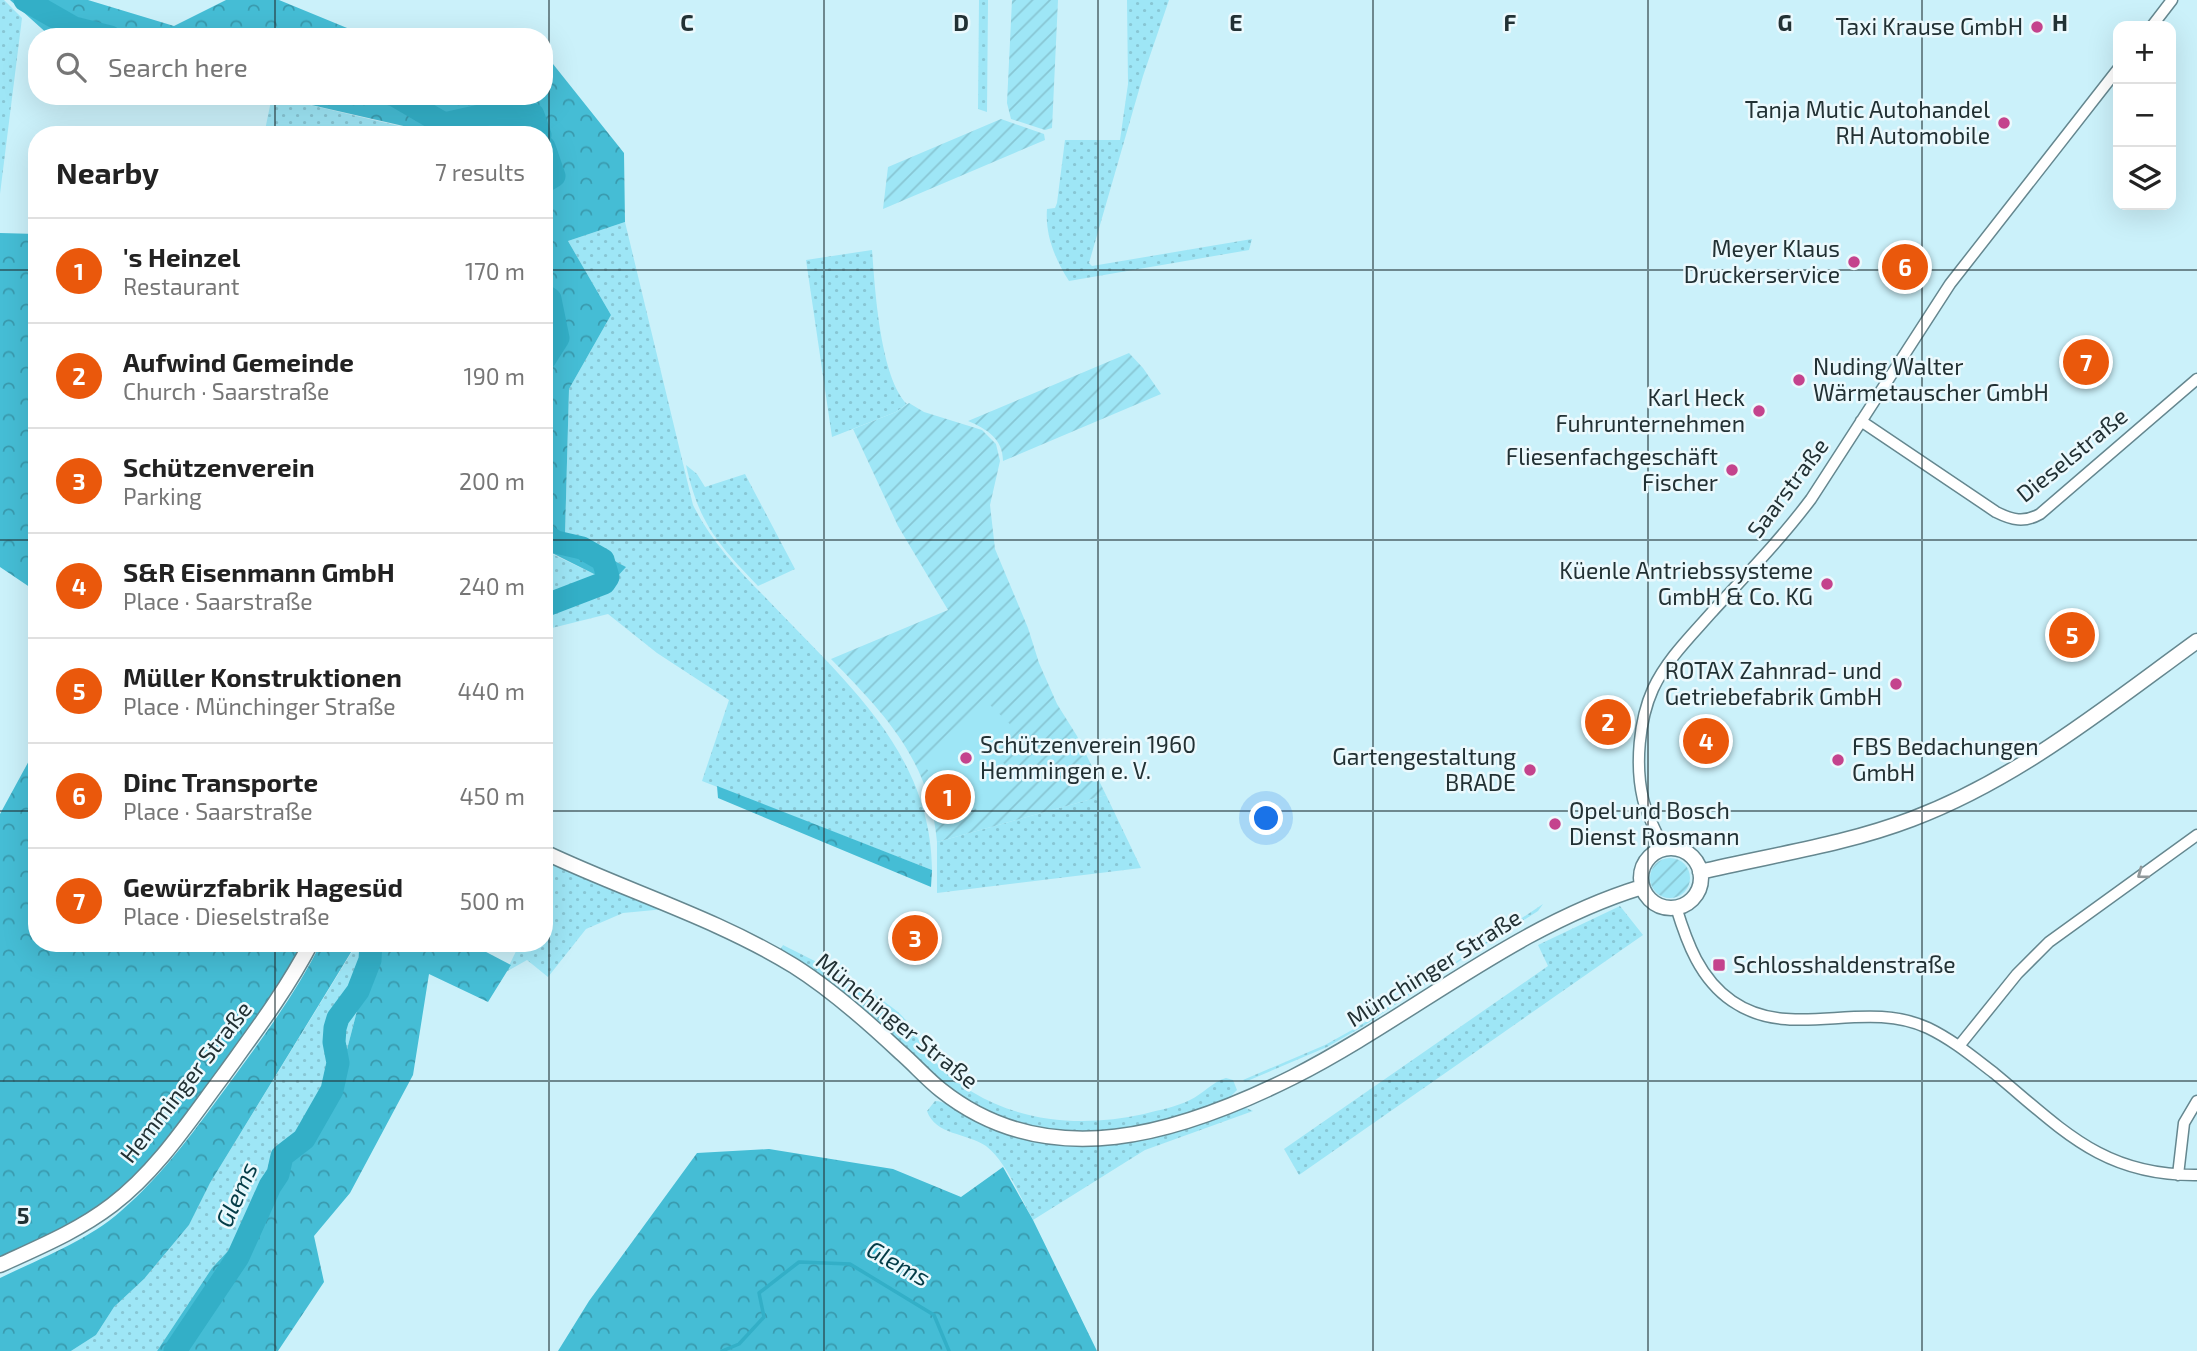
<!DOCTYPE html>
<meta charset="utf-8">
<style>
:root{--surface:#fff;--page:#f6f6f6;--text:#222;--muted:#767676;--line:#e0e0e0;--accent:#ea580c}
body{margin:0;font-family:"Exo 2",sans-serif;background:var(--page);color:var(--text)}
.controls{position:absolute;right:21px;top:21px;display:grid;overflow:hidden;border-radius:14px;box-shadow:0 7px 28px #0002}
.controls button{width:63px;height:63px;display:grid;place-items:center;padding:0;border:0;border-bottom:2px solid var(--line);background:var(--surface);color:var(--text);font:35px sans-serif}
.you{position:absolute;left:1267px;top:819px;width:24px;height:24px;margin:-18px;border:5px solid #fff;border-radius:50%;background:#1a73e8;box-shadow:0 0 0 10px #1a73e833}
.badge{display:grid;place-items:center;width:46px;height:46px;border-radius:50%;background:var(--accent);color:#fff;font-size:23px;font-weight:700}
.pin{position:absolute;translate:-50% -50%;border:4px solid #fff;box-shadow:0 2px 7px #0006}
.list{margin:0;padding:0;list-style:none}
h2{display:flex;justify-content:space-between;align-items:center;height:91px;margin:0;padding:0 28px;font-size:30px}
h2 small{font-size:23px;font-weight:400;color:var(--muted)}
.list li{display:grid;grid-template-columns:46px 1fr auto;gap:21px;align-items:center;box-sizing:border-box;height:105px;padding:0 28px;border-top:2px solid var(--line)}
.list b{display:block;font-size:26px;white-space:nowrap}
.list p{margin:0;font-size:23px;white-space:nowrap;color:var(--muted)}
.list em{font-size:23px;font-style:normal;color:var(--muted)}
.icon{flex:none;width:38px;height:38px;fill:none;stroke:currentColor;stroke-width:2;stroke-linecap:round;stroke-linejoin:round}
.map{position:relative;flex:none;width:2197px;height:1351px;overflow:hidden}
.search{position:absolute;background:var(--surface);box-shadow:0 7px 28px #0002;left:28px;top:28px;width:525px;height:77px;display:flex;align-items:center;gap:18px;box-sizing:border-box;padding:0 24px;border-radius:28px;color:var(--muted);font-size:26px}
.panel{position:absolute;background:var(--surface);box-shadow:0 7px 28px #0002;left:28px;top:126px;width:525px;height:826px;border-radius:28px}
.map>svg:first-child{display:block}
.grass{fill:url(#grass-dots)}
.forest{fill:url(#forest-crowns)}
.garden{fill:url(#garden-furrows)}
.pitch{fill:#9ee6f6}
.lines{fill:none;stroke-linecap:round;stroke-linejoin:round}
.stream{stroke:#33afc7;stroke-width:3.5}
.river{stroke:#33afc7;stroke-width:23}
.minor-casing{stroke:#65878f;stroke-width:13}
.tertiary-casing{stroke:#65878f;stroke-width:17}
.minor{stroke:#fff;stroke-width:10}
.tertiary{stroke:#fff;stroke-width:14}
.oneway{stroke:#90989a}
.grid{fill:none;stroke:#223134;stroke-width:2;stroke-opacity:0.55}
.poi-dot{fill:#c4438d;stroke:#ebf9fd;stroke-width:2.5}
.labels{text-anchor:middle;stroke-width:5;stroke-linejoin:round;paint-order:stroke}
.poi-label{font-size:23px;fill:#223134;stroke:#ebf9fd;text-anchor:end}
.street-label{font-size:23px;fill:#223134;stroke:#ebf9fd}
.water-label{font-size:24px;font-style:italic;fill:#043c47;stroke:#ebf9fd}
.grid-label{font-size:23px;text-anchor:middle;font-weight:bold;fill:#223134;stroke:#ebf9fd;stroke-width:5;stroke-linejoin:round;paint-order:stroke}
</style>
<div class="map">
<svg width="2197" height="1351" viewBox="0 0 2197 1351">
<defs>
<pattern id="grass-dots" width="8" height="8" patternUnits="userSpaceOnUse" patternTransform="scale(1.75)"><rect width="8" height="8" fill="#9ee6f6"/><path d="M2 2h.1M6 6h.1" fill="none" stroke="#88c6d4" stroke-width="1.8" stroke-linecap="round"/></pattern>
<pattern id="forest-crowns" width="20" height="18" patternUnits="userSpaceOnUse" patternTransform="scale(1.75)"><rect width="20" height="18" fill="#45bdd5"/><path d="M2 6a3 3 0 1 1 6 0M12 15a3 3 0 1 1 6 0" fill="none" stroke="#399aae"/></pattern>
<pattern id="garden-furrows" width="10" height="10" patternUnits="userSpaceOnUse" patternTransform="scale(1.75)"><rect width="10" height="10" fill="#9ee6f6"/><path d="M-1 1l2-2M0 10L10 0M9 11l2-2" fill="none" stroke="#88c6d4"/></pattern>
</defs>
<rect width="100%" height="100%" fill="#cbf1fa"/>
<path class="grass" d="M0,0H4L22,18L0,194Z
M979,0H988L987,112L978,109Z
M1127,0H1169L1143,76L1089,263L1092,266L1252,239L1249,250L1069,281C1055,259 1045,235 1047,209L1055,208L1057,203L1065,140H1120L1128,84Z
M272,96L437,135H264Z
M625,222L693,505C711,541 737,569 765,597C841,678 931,750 932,870L702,781L729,700L657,653L608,614L544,630V550L598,576L625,567L565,535L569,389L611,315L568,241Z
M872,250C875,288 880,377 907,404L896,412L832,437L806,260Z
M686,465L697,474L705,487L745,474L795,569L758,586C718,544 699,524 686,465Z
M1106,795L1141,868L937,893V842Z
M554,863L665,909L623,913L586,929L548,977L527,960L506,972L520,943H544V885Z
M1543,904L1538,911L1464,958L1362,1027L1327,1047L1245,1082L1243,1080L1325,1045L1361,1025Z
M1620,906L1643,935L1299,1175L1284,1149L1548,966L1538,945Z
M351,943H365L367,965L364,984L344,1061L308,1127L266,1183L241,1237L212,1268L157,1351H71L96,1335L114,1307L144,1279L189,1225L210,1183L353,950Z
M783,945C819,963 867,986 898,1012C913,1025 919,1045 932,1059C988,1119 1068,1131 1144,1114C1159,1110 1176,1107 1190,1100C1203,1094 1212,1082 1226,1078L1233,1080L1237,1090L1229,1098C1200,1108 1170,1120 1139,1127C1070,1142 993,1127 939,1081C916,1061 897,1038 874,1018C845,992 813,971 780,950Z
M935,1101C952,1101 982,1127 1001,1133C1087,1162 1161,1135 1242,1106L1253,1111L1145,1150L1033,1220C1021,1199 1006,1161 986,1146C967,1133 935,1135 927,1111Z"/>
<path class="forest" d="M10,0H88L174,26L226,0H279L369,37H51Z
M544,64H553L624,153L625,222L568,241L611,315L569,389L565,535L626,567L616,578L598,576L544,549V333L548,324L544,320V135H525L523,131L490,135H443L272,96H544Z
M0,233L37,234V592L0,567Z
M37,746V943H304L277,991L159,1151L108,1200L83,1219L0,1258V814Z
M717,786L932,870L931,887L718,798Z
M321,943H351L353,949L210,1183L189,1225L144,1279L114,1307L96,1335L71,1351H0V1278C41,1258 87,1241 121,1211C163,1175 198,1126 231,1081C264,1036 296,993 321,943Z
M365,943H469L511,965L488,1002L429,974L413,1075L350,1193L314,1236L324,1282L278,1351H157L212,1268L241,1237L266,1183L308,1127L344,1061L364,984L367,965Z
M769,1149L893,1169L961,1197L1003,1167L1033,1220L1097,1351H558L589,1301L697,1153Z"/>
<path class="garden" d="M1012,0H1058L1052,128L1045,130L1011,119L1007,103Z
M1001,119L1044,134L1045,140L883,209L888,167Z
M1129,353L1143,368L1161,394L1003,461C1003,439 987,429 968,421Z
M909,403L924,412L982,430L996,444L1000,461L990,505L995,549L1028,628L1039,663L1057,704L1077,736L1106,795L937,842C930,761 885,714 831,659L948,610L898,526L853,429L896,412Z
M1650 878a20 20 0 1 1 40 0a20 20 0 1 1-40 0Z"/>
<path class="pitch" d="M989,704L1013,727L991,750L1017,777L980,813L953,786L947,792L925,767Z"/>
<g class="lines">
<path class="stream" d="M722,1351L739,1344L764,1317L759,1293L799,1262L850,1264L934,1315L949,1351"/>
<path class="river" d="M25,0L74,28L110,37
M396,96L444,124L489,114L533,115L540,135
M544,147L554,176L544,182
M544,295L550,299L558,338L544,360
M544,534L556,542L582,548L603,560L608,577L604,583L544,606
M175,1351L238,1257L270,1186L278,1174L282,1156L304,1139L332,1090L338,1063L334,1042L335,1028L338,1018L358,991L370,960L371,943"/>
<g class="minor-casing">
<path id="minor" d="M2152,26L2172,0
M1861,421L1996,512C2012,520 2024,523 2040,514L2197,379
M1664,849C1657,833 1647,816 1643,799C1635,765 1639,720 1653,689C1667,659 1691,636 1712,612C1746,575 1781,539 1811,499L1950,284L2118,69
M1676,907C1687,943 1700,979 1732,1001C1791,1042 1863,998 1928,1028C1953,1040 1973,1057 1994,1073C2062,1129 2102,1176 2197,1175
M1959,1046L2017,974L2049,942L2197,835
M2178,1175L2184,1123L2197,1101"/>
</g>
<g class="tertiary-casing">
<path id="tertiary" d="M1641 878a30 30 0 1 1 60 0a30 30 0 1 1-60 0Z
M544,852C626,891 716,918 794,966C832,990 867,1021 900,1052C914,1064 927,1079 941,1090C1049,1176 1181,1133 1293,1077C1411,1017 1514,926 1642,887
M1700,872C1771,855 1844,845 1912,819C2018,779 2106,707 2197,641
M0,1265C39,1247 78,1231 112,1205C157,1171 190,1120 223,1076C254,1033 286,991 311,943"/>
</g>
<use href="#minor" class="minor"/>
<use href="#tertiary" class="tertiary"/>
</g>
<defs><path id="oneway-chevron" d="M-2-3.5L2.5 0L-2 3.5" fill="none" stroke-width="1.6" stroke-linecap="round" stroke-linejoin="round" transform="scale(1.75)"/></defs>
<use class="oneway" href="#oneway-chevron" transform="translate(2142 874) rotate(144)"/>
<path class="grid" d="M275,0V37M549,0V1351M824,0V1351M1098,0V1351M1373,0V1351M1648,0V1351M1922,0V1351M275,96V135M0,270H37M544,270H2197M0,540H37M544,540H2197M0,811H37M544,811H2197M275,943V1351M0,1081H2197"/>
<g class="poi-dot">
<circle cx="2037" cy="27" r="7"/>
<circle cx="2004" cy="123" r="7"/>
<circle cx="1854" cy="262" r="7"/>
<circle cx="1799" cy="380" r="7"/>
<circle cx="1759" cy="411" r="7"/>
<circle cx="1732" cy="470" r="7"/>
<circle cx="1827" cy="584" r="7"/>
<circle cx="1896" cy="684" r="7"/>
<circle cx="966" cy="758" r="7"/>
<circle cx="1838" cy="760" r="7"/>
<circle cx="1530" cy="770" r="7"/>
<circle cx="1555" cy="824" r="7"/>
<rect x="1712" y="958" width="14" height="14" rx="3.5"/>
</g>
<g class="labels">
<g class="poi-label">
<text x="2023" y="35">Taxi Krause GmbH</text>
<text x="1990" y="118">Tanja Mutic Autohandel<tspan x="1990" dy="26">RH Automobile</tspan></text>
<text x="1840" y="257">Meyer Klaus<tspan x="1840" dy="26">Druckerservice</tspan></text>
<text x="1813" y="375" text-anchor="start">Nuding Walter<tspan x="1813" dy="26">Wärmetauscher GmbH</tspan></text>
<text x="1745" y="406">Karl Heck<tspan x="1745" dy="26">Fuhrunternehmen</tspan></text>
<text x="1718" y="465">Fliesenfachgeschäft<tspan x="1718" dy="26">Fischer</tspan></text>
<text x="1813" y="579">Küenle Antriebssysteme<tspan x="1813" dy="26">GmbH &amp; Co. KG</tspan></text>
<text x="1882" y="679">ROTAX Zahnrad- und<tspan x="1882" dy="26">Getriebefabrik GmbH</tspan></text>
<text x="980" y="753" text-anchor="start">Schützenverein 1960<tspan x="980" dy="26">Hemmingen e. V.</tspan></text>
<text x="1852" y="755" text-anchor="start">FBS Bedachungen<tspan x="1852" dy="26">GmbH</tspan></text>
<text x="1516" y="765">Gartengestaltung<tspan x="1516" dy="26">BRADE</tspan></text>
<text x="1569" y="819" text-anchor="start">Opel und Bosch<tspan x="1569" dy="26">Dienst Rosmann</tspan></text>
<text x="1733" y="973" text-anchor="start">Schlosshaldenstraße</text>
</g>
<g class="street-label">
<text transform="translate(2072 455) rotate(-39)" y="8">Dieselstraße</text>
<text transform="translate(1788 488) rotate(-53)" y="8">Saarstraße</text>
<text transform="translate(1434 968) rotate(-32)" y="8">Münchinger Straße</text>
<text transform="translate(897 1021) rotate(39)" y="8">Münchinger Straße</text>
<text transform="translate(186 1082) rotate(-52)" y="8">Hemminger Straße</text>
</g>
<g class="water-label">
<text transform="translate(237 1195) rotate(-66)" y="8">Glems</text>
<text transform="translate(898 1264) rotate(29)" y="8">Glems</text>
</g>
</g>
<g class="grid-label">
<text x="687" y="31">C</text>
<text x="961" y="31">D</text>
<text x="1236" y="31">E</text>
<text x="1510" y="31">F</text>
<text x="1785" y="31">G</text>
<text x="2060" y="31">H</text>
<text x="23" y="1224">5</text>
</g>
</svg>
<div class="controls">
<button>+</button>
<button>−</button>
<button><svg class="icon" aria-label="layers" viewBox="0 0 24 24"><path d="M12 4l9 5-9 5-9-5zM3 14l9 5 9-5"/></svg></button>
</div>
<div class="you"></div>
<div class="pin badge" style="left:948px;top:797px">1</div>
<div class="pin badge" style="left:1608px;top:722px">2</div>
<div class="pin badge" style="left:915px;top:938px">3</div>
<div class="pin badge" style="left:1706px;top:741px">4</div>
<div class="pin badge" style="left:2072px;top:635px">5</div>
<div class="pin badge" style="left:1905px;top:267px">6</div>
<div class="pin badge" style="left:2086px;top:362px">7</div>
<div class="search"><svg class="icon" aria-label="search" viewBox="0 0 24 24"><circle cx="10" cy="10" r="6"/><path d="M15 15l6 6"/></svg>Search here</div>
<section class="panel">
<h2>Nearby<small>7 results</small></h2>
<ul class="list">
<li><span class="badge">1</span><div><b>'s Heinzel</b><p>Restaurant</p></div><em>170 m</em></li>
<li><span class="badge">2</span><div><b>Aufwind Gemeinde</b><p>Church · Saarstraße</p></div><em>190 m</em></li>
<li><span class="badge">3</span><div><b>Schützenverein</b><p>Parking</p></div><em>200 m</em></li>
<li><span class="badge">4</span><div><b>S&amp;R Eisenmann GmbH</b><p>Place · Saarstraße</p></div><em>240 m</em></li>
<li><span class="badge">5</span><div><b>Müller Konstruktionen</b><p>Place · Münchinger Straße</p></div><em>440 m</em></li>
<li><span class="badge">6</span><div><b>Dinc Transporte</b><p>Place · Saarstraße</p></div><em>450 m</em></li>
<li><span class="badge">7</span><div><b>Gewürzfabrik Hagesüd</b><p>Place · Dieselstraße</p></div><em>500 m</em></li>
</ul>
</section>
</div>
